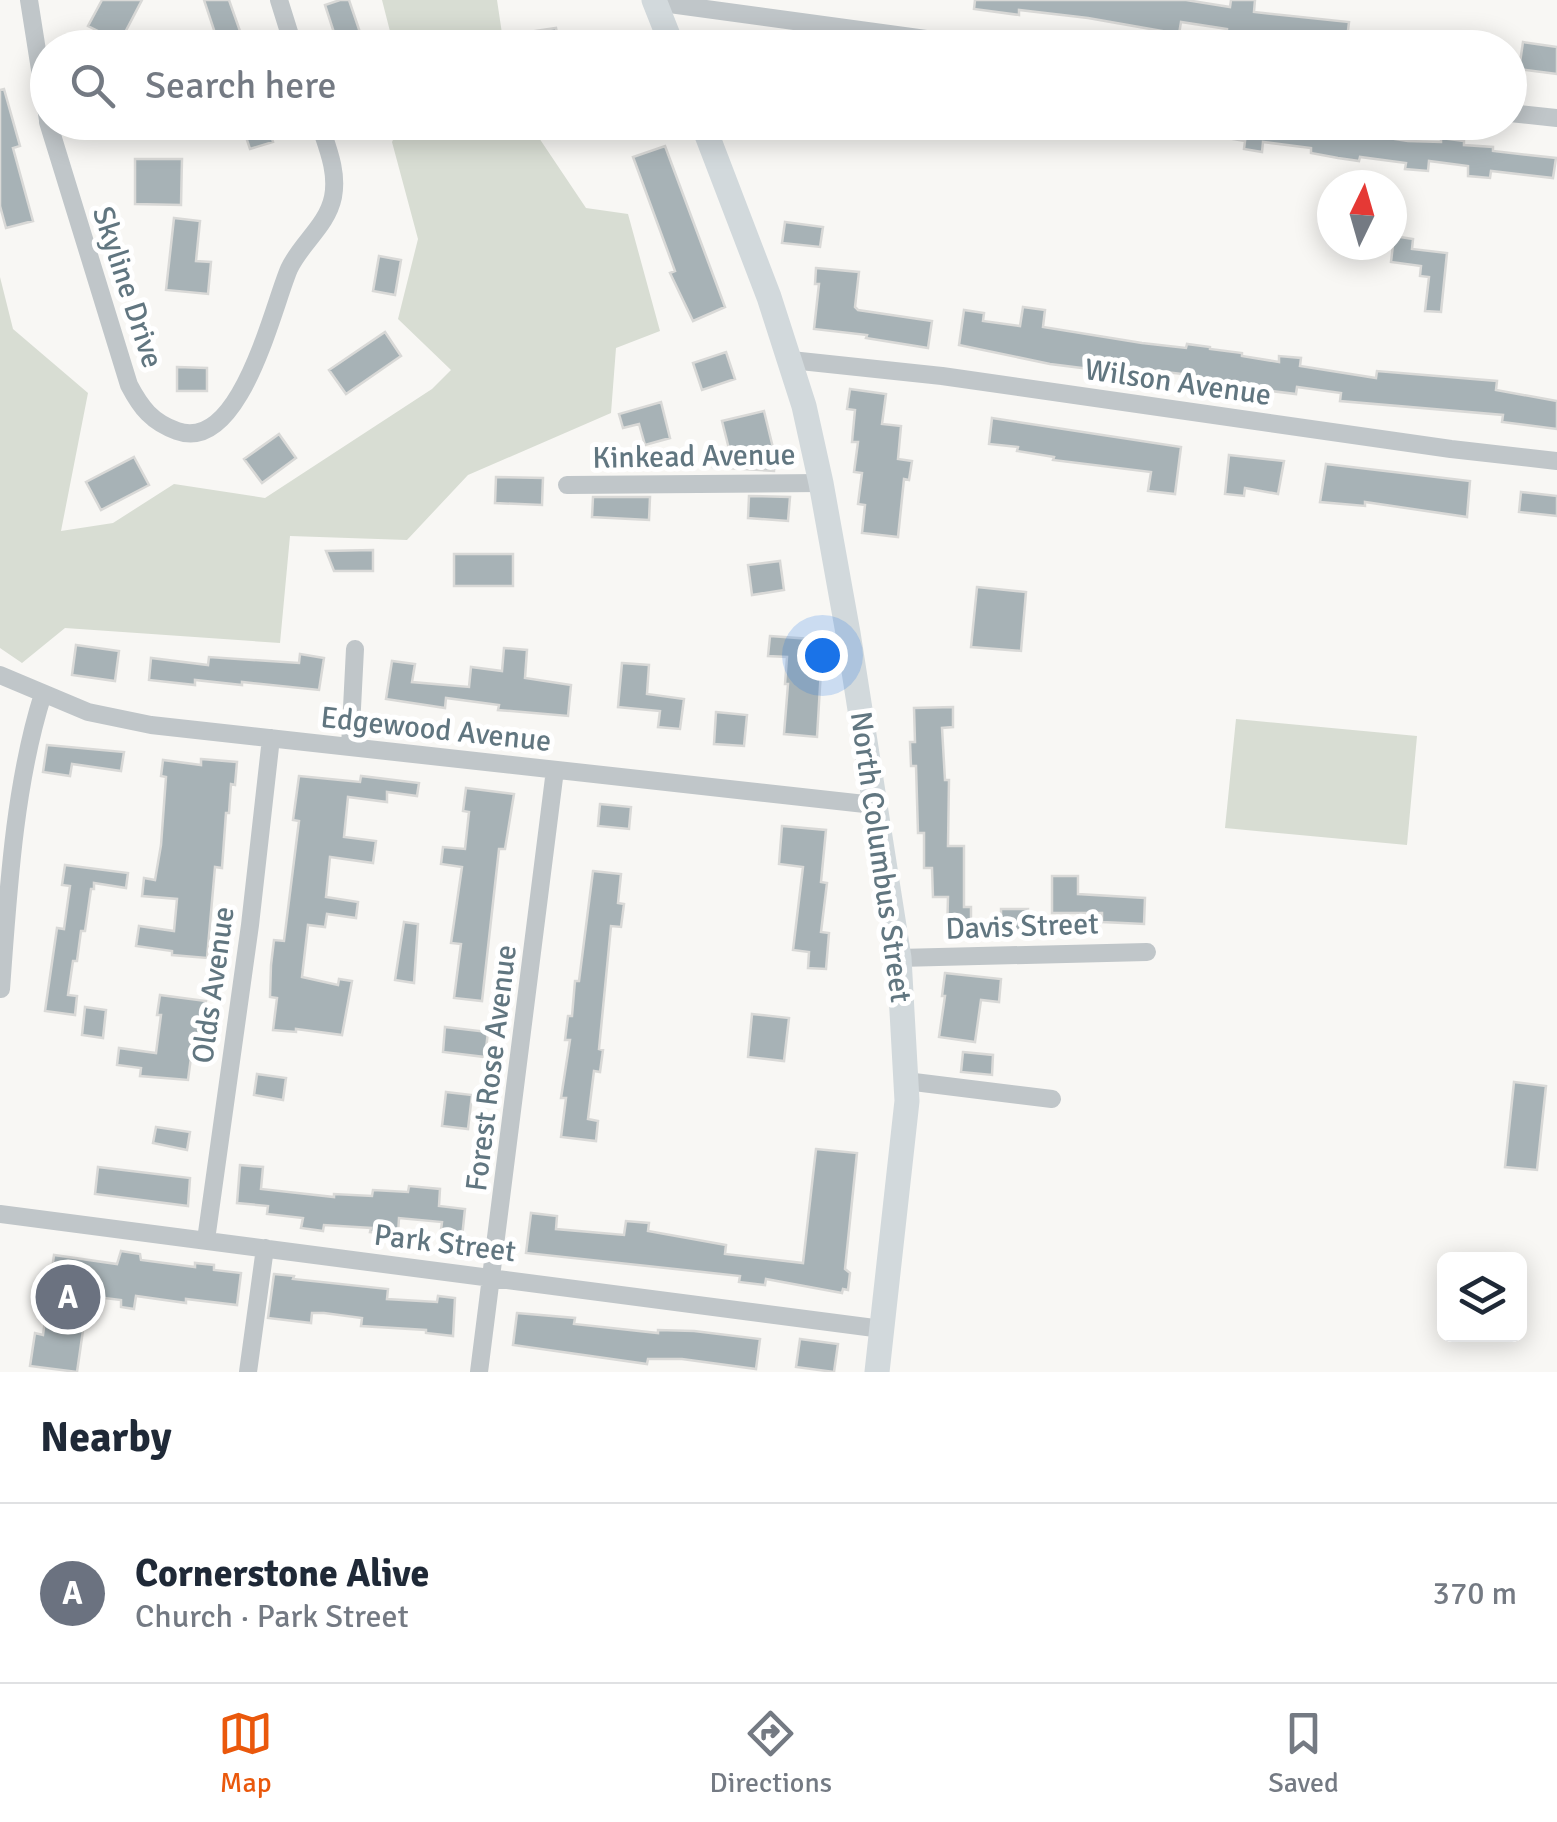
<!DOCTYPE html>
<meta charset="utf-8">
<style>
:root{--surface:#fff;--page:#f6f6f7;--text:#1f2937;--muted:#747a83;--line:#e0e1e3;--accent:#ea580c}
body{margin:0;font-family:Signika,sans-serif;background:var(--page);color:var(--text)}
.controls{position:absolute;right:30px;bottom:30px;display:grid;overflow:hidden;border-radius:15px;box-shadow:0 5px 25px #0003}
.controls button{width:90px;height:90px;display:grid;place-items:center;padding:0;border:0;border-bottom:2px solid var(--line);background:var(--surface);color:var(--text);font:50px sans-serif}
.compass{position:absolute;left:1317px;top:170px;width:90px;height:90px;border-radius:50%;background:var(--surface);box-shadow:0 5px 25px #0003;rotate:5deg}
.you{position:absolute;left:822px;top:655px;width:35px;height:35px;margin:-25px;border:8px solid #fff;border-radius:50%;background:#1a73e8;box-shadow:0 0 0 15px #1a73e833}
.badge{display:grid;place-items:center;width:65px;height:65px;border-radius:50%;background:var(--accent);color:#fff;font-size:32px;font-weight:700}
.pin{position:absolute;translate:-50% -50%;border:5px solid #fff;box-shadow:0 2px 10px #0006}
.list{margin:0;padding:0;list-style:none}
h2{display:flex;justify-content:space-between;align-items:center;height:130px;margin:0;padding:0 40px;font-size:42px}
h2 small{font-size:32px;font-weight:400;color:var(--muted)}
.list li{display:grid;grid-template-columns:65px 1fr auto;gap:30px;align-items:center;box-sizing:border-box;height:180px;padding:0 40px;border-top:2px solid var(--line)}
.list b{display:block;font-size:38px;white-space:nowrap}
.list p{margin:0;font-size:32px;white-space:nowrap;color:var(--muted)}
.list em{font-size:32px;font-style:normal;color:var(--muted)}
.icon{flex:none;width:55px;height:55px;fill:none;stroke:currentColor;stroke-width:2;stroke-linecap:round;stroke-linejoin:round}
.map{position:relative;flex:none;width:1557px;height:1372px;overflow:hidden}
.search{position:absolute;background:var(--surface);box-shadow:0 5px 25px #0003;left:30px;right:30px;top:30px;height:110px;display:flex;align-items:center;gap:25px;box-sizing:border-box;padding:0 35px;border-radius:55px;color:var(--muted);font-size:38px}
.sheet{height:310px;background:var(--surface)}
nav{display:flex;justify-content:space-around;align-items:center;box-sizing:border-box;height:140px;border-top:2px solid var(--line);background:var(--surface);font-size:28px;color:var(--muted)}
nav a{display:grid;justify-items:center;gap:5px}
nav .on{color:var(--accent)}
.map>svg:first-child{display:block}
.green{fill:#d8ddd3}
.building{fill:#a7b2b6;stroke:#d9d9d7;stroke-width:2.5}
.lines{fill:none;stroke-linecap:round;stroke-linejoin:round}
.street{stroke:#c0c6c9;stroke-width:18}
.secondary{stroke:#d2d9dc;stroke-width:25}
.labels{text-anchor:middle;stroke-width:10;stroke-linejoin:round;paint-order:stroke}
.street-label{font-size:30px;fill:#617680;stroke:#fff}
</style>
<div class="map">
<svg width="1557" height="1372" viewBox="0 0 1557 1372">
<rect width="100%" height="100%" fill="#f8f7f4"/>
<path class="green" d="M382,0H497L504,47H394Z
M401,123H529L586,208L628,214L660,331L616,348L611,413L468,475L407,540L290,536L280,643L65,628L22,663L0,648V277L13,329L88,393L61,531L113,523L174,484L265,498L432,389L451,370L398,319L418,239L392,142Z
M1236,719L1417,736L1407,845L1225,828Z"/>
<path class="building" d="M102,0H142L120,42L88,26Z
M204,0H229L246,48H220Z
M340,0H349L364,44L339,48L325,5Z
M975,0H1186L1230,7L1231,0H1255L1254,12L1349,22L1346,48L1309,44V47L1250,39L1249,43L1226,40L1227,29L1181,22L1179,34L1088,18L1019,10V15L974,9Z
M556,28L559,44L518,48L515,34Z
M1523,42L1557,47V74L1519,69Z
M4,89L20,146L13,148L33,221L6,228L0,206V90Z
M241,122H267L273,142L250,149Z
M1187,122H1283L1408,141L1441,142V138L1464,141V145L1493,147V151L1556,158L1553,178L1491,171L1490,178L1468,176V166L1429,161L1428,171L1405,169L1406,163L1360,157L1359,161L1338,158L1311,153V148L1263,142L1262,152L1244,149L1245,141L1186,131Z
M665,146L725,307L693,321L670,273L675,271L633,157Z
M135,159H182L181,205L135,204Z
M174,218L200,221L196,261L211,262L208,294L166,290Z
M785,222L823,227L820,247L782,243Z
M1394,236L1413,239L1412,249L1447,253L1441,312L1425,311L1429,277L1420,276L1421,266L1391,262Z
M379,256L401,260L395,295L373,291Z
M816,268L859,272L855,307L858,310L932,321L928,348L866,338L867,335L814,329L819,284H815Z
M1023,307L1045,310L1043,327L1142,343L1186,348L1187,344L1210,347V349L1242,353V356L1279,362V356L1301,358L1300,366L1376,378L1377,371L1497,381L1496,390L1557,401V429L1502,422L1503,415L1340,401L1341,393L1297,387L1296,394L1213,384L1183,378V374L1139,369L1138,375L1050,364L959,345L964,310L984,313L983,321L1020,326Z
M385,332L401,356L346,394L329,370Z
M726,352L735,379L702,390L693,363Z
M177,367L207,368V391H177Z
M850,389L886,394L882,424L901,426L898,459L912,461L909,480L904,479L898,537L862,533L865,505L858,504L862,473L854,472L858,442H852L855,410L847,409Z
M661,402L670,438L645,445L639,424L623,428L619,414Z
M764,411L775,456L774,471L713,467L714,449H729L722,421Z
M992,418L1181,447L1175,494L1148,491L1151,472L1053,460L1054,457L1017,451L1018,447L989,444Z
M279,434L296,458L262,483L244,459Z
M1229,455L1284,461L1278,494L1245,488L1244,496L1225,494Z
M134,457L149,485L101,510L86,482Z
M1326,464L1470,481L1467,517L1365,502V506L1320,502Z
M496,477L543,478L542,505L495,503Z
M1521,492L1557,496V516L1519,512Z
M749,496L790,497L788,521L748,518Z
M593,497H650L649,520L592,517Z
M373,550V571H334L326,551Z
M454,554H513V586H454Z
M780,561L784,590L752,595L748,565Z
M977,587L1026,592L1021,651L971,647Z
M770,636L811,639L808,669L821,670L817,737L784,734L788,684H785L787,657L768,656Z
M76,645L119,651L115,681L72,675Z
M504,648L527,650L525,678L571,685L568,716L498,710L499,705L446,698L445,708L386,699L392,661L415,664L412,682L469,687L471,667L502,671Z
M300,654L324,658L319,690L242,682V685L195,680V685L149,680L151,658L208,665L209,657L299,663Z
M622,663L649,665L647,694L684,699L680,729L658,727L660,711L618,707Z
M953,707V727L942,728L945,780H949L948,846H964V907H971V935H947L948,897H933L932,868H924V833H918L916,766H911L910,742H915L914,708Z
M716,712L747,715L744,746L714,744Z
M47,745L124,752L121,771L72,764L70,776L43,772Z
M201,759L237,762L235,785L231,784L229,813H226L222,868L215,867L207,958L172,955V951L136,946L139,926L174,931L177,899L142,896L144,878L155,880L161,845L166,777L161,776L163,760L201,765Z
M299,776L360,782L361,776L419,783L417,796L387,792V802L348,797L344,837L376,841L373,863L330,857L326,897L358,902L356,918L327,914L325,927L308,925L302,977L338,985L339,979L352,981L342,1035L296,1029V1032L273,1030L277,998L270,997L271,965L274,940L284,941L299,821L293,820Z
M466,788L514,794L505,849H499L482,1001L454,998L461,944L451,943L462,867L441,864L443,847L465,849L469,812L463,811Z
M600,804L631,807L629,829L598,826Z
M782,826L826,830L821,882L827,883L821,932L829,933L826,969L808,968L809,952L793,950L803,867L779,864Z
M65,865L128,873L126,888L94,883V889H91L85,931H81L77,961H73L68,995L77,996L75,1015L45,1011L57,928L64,929L70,886L62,885Z
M593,871L621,874L618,903L624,904L621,927L611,926L599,1049L603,1050L600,1072L594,1071L588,1119L598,1121L596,1141L561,1137L566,1098H561L570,1040H565L568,1016H572L575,981H579Z
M1052,876H1078V894L1145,898L1144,924L1102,922V913H1052Z
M1001,909H1028L1027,931L1001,930Z
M404,922L418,924L414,983L395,980Z
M945,973L1001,979L999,1002L981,1000L975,1042L939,1037L945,996H942Z
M160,995L206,1001L199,1051L192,1050L188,1080L140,1076L141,1068L117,1065L119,1048L156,1053L161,1015H157Z
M85,1007L106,1010L103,1038L82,1035Z
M752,1014L789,1018L784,1061L748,1057Z
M445,1027L488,1032L485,1057L443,1052Z
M963,1052L993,1055L992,1075L961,1072Z
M257,1074L286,1078L283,1100L254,1095Z
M1514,1082L1546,1086L1537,1170L1505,1167Z
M446,1092L472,1095L468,1129L442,1126Z
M156,1127L190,1132L187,1150L153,1143Z
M816,1149L857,1153L845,1269L850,1273L848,1290L843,1289L842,1293L766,1279L765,1285L739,1282L740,1276L526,1253L531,1213L557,1216L556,1229L624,1235L626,1221L649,1223L648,1231L726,1245L725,1254L803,1263Z
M240,1165L263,1167L261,1189L334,1197V1194L372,1196L373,1190L408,1192L409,1186L440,1189L439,1206L465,1209L461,1247L439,1245L442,1222L399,1218L398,1234L370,1232L371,1228L324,1225L323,1231L301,1228L303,1218L267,1214L268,1206L237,1203Z
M98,1167L190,1178L188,1206L95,1194Z
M121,1251L140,1254L141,1260L195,1267V1263L214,1265V1270L241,1273L237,1305L186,1299V1303L136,1296L134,1309L121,1307V1300L88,1296L77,1372L30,1366L35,1333L43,1335L54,1255L117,1264Z
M274,1274L294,1276L293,1279L388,1289L387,1299L437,1302L438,1296L455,1298L453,1336L426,1333V1330L361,1326L362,1318L324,1313H312L311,1323L268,1318Z
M517,1313L575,1318L574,1324L658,1333V1330L694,1331L760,1339L756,1369L682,1359H648L647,1364L513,1345Z
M800,1339L838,1344L834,1372L796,1367Z"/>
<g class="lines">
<path class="street" d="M29,0L48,120
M279,0L294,48
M655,2L992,48
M1510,113L1557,118
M48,122L129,385C141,408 152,422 177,431C240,454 272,309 289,269C301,243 327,226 333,197C338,171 327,147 319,122
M791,360L942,376L1451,449L1557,461
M567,485L821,483
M0,675L88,712L151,725L874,805
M350,747L355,649
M899,958L1147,952
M1,989C8,894 14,785 43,694
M906,1081L1052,1099
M0,1214L882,1329
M206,1240L250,925L271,738
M248,1372L265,1248
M479,1372L555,770"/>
<path class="secondary" d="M654,0L673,48
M702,122L769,297L804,406L821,483L848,633L899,958L907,1101L877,1372"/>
</g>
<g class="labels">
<g class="street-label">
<text transform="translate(128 287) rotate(72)" y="10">Skyline Drive</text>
<text transform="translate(1178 382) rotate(8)" y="10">Wilson Avenue</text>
<text transform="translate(694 456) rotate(-1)" y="10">Kinkead Avenue</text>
<text transform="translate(436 729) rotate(6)" y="10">Edgewood Avenue</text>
<text transform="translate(881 857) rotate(82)" y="10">North Columbus Street</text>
<text transform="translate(1022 926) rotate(-2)" y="10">Davis Street</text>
<text transform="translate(213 985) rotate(-82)" y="10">Olds Avenue</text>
<text transform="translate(491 1068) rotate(-83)" y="10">Forest Rose Avenue</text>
<text transform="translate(445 1243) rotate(7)" y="10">Park Street</text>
</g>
</g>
</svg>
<div class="controls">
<button><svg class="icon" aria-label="layers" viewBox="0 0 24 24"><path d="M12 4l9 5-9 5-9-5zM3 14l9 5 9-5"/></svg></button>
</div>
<svg class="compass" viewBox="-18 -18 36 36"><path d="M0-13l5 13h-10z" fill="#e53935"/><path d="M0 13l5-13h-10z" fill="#747a83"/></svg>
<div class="you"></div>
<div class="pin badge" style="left:68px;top:1297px;background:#6b7280">A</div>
<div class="search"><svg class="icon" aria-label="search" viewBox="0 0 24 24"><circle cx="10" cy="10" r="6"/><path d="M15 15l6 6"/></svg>Search here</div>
</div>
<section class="sheet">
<h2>Nearby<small></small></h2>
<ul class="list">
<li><span class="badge" style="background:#6b7280">A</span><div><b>Cornerstone Alive</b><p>Church · Park Street</p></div><em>370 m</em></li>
</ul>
</section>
<nav>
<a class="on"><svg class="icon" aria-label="map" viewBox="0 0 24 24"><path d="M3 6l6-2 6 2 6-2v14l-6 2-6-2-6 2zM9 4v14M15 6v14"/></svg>Map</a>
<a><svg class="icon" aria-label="directions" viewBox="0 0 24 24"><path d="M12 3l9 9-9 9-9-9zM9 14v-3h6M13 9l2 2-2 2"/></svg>Directions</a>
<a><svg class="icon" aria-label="saved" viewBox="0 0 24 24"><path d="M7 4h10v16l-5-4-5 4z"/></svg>Saved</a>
</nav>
